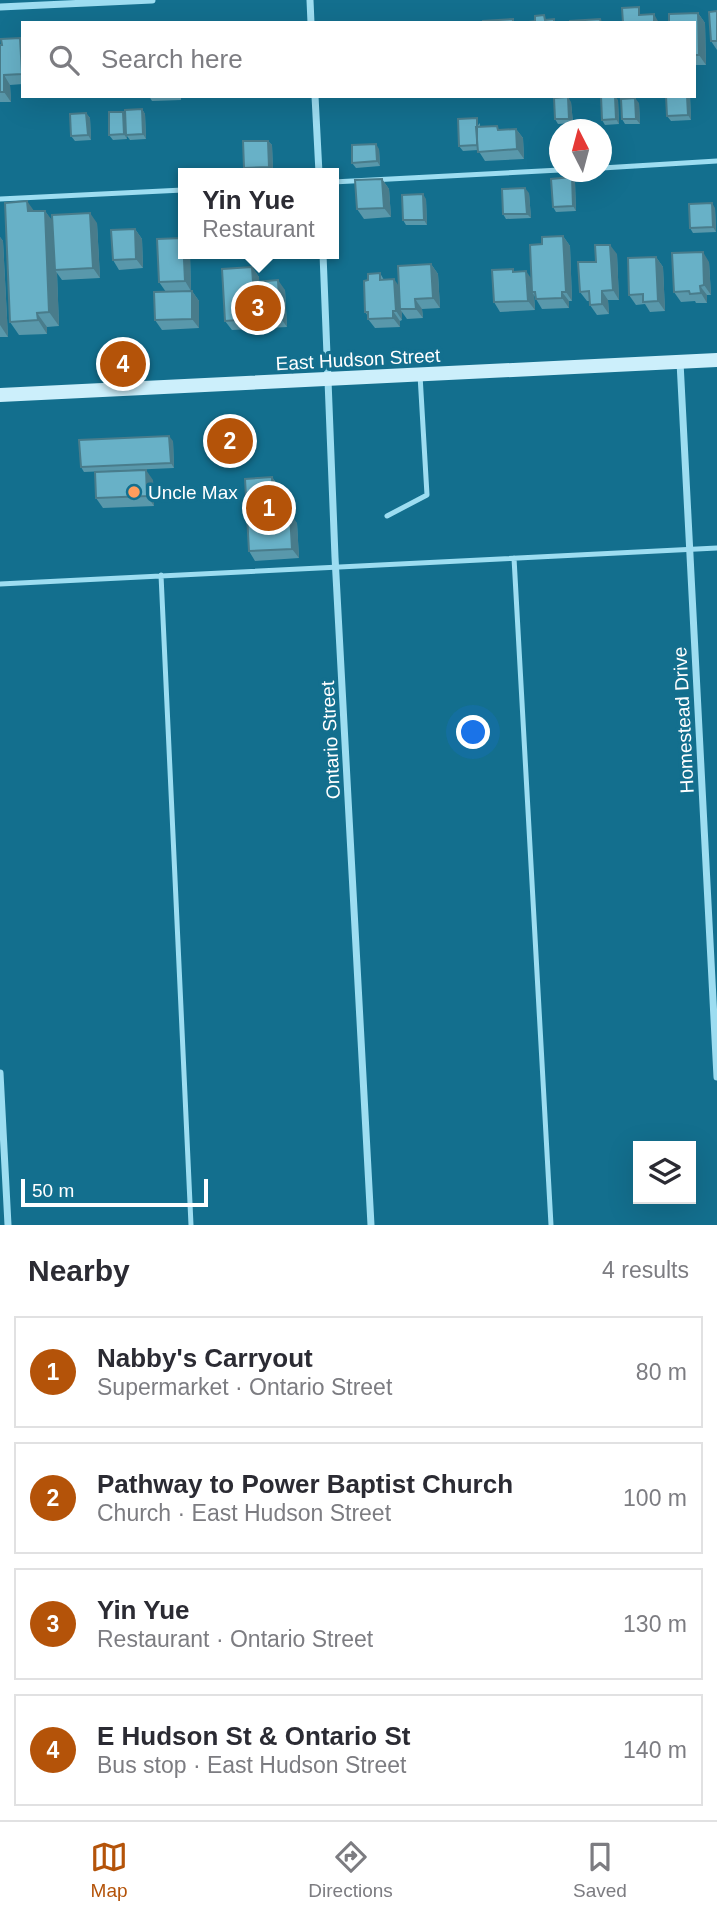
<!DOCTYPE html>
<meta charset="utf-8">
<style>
:root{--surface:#fff;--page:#f2f2f3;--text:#2b2b33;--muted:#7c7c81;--line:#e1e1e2;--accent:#b45309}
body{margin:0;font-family:Helvetica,sans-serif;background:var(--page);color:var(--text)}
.controls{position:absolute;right:21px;bottom:21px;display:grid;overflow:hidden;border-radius:0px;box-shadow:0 7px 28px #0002}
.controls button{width:63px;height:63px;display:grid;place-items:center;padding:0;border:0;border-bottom:2px solid var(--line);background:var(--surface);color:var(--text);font:35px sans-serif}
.compass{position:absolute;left:549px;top:119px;width:63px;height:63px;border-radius:50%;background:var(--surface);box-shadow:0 7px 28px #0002;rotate:354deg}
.scale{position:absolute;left:21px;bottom:18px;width:187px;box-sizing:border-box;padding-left:7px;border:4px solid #fff;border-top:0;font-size:19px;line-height:24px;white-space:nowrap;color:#fff;-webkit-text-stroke:5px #136f8e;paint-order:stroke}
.you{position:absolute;left:474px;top:733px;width:24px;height:24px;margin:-18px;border:5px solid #fff;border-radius:50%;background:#1a73e8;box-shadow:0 0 0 10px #1a73e833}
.badge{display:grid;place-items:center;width:46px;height:46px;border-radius:50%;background:var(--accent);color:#fff;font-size:23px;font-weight:700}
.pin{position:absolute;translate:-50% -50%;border:4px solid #fff;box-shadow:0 2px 7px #0006}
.popup{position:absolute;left:178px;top:168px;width:161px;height:91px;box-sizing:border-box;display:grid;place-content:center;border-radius:0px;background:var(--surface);filter:drop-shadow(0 2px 5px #0005);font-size:23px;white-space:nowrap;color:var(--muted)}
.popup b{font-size:26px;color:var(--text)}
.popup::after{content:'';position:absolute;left:50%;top:100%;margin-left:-14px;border:14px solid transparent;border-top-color:var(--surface)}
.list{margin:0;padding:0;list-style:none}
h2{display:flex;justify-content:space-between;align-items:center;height:91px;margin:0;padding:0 28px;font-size:30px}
h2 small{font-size:23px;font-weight:400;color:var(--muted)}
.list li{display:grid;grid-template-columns:46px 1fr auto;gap:21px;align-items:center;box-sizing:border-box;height:112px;margin:0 14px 14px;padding:0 14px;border:2px solid var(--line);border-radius:0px}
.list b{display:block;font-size:26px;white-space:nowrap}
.list p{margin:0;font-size:23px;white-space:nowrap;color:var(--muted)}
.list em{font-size:23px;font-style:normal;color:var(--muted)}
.icon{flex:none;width:38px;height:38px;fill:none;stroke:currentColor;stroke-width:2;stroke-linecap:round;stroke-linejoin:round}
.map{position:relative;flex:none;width:717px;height:1225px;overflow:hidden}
.search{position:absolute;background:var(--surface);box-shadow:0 7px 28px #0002;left:21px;right:21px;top:21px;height:77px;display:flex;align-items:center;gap:18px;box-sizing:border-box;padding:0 24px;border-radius:0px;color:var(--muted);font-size:26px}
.sheet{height:595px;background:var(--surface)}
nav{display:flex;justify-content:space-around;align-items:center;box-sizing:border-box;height:98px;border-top:2px solid var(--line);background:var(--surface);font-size:19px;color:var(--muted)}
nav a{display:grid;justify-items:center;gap:4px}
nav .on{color:var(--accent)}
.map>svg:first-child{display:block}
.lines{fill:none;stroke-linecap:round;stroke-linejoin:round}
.lane{stroke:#9dddf1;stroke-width:5}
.street{stroke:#9dddf1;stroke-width:7}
.secondary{stroke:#cceffb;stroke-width:14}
.wall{fill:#5998ab}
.shaded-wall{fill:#497c8b}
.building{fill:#68b1c7;stroke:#497c8b;stroke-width:2}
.poi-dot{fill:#ff9d5d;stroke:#136f8e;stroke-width:2.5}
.labels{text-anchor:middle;stroke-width:7;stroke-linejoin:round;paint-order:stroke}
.street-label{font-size:19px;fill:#fff;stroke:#136f8e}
.poi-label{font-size:19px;fill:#fff;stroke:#136f8e;text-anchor:start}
</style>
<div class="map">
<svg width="717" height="1225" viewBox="0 0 717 1225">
<rect width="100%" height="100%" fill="#136f8e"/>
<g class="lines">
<path class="lane" d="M602,168L717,161
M333,182L560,170
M0,199L183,190
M387,516L427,495L420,375
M514,558L551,1225
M161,575L191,1225
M0,584L717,548"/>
<path class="street" d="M310,0L311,23
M0,7L152,0
M315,96L319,173
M323,254L335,557L371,1225
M680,362L717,1077
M0,1073L8,1225"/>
<path class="secondary" d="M0,395L717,360"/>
</g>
<path class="wall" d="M717,11V50L711,41Z
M698,13L705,23L706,65H694V23Z
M20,38L23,42V84L10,85L11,102H0V45Z
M149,96H181V100L152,101Z
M666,96H690L691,120L671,121L667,116Z
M618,100L619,124L605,125L602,120Z
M571,102L573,123L558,124L555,119Z
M639,103L640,124H625L622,119Z
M142,109L145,114L146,139L130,140L127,136V139L113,140L109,135L123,112L125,115Z
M86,113L90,118L91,140L75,141L71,136Z
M480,123V127L500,130L516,129L523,138L524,159L485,161L478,150L463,151L459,146Z
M268,141L272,145L273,172L248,173L244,168Z
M379,149L380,166L356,168L352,163Z
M382,179L389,189L391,217L364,219L357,209Z
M575,182L576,211L556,212L553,207Z
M529,193L531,218L506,219L503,214Z
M426,199L427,225H406L403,220Z
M715,208L716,232L693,233L690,228Z
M34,211H45L52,221L97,223L100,278L62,280L57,273L59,326L47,327V334L19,335L10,322Z
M135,229L142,239L143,268L119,270L113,260Z
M563,236L570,246L572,301H569V308L542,309L536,299L534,295L535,310L500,312L494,302L532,278L542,244Z
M0,237L3,241L8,337H0Z
M183,254H190L191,291L166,292L159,282Z
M617,254L619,300H608L609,314L597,315L590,305V301H587L580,292L596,262Z
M656,257L663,267L665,311L650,312L645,304L636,305L629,295Z
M709,262L711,295H707V303H696L695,301L681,302L674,292Z
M431,264L438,274L440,308L422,309L423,318L407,319L402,312V320L400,321V327L375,328L368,319V316L365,312L368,280L380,273L384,280L399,287Z
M252,267L259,277V282L285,290L287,327L232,330L225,321Z
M192,291L199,301V328L162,330L155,320Z
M173,441L174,468L84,472L81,467Z
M272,477L279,487L280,514L297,523L299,558L255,561L249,551Z
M153,480L154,506L103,508L96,498Z"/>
<path class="shaded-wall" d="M698,13L705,23L706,65L699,55Z
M654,14L659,23H654Z
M20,38L23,42V75L22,74Z
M4,75L10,85L11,102L4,92Z
M615,96L618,100L619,124L616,119Z
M687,96H690L691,120L688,115Z
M568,97L571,102L573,123L569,119Z
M635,98L639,103L640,124L636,119Z
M142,109L145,114L146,139L143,134Z
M123,112L126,117L127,139L124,134Z
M86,113L90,118L91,140L88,135Z
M516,129L523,138L524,159L517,149Z
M268,141L272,145L273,172L269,167Z
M376,144L379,149L380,166L377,161Z
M572,177L575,182L576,211L573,206Z
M382,179L389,189L391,217L384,208Z
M525,188L529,193L531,218L527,214Z
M423,194L426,199L427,225L424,220Z
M27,201L37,215L28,211Z
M712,203L715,208L716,232L713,227Z
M45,211L55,224V270L57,273L59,326L49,312Z
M90,213L97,223L100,278L93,268Z
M135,229L142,239L143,268L136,259Z
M563,236L570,246L572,301L566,292Z
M0,237L3,241L8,337L0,325Z
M610,245L617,254L619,300L613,290Z
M703,252L709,262L711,295L704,285Z
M183,254H190L191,291L185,281Z
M656,257L663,267L665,311L658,301Z
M431,264L438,274L440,308L433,298Z
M252,267L259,277L260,292L253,282Z
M526,271L533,281L532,292L534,295L535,310L528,301Z
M394,279L401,289L400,309L402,312V320L396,311Z
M278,280L285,290L287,327L280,317Z
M700,286L707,295V303L701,293Z
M192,291L199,301V328L192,319Z
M602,291L608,300L609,314L602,304Z
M562,292L569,301V308L562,298Z
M415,299L422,309L423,318L416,309Z
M393,311L400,321V327L393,318Z
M37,313L47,327V334L38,320Z
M169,436L173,441L174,468L171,463Z
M146,470L153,480L154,506L147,496Z
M272,477L279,487L280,524L273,514Z
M290,513L297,523L299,558L292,549Z"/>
<path class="building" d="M639,7V15L654,14V23H623L622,8Z
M717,11V41H711L709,12Z
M698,13L699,55H694V23H669V14Z
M544,15L545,20L554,19V23H522L535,21V16Z
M513,19V23H483V21Z
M600,19L601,23H570V21Z
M20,38L22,74L4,75V92H0V45H2L1,39Z
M601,96H615L616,119L602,120Z
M666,96H687L688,115L667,116Z
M568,97L569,119H555L554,98Z
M635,98L636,119H622L621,99Z
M142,109L143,134L126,135L125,110Z
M109,112H123L124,134L109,135Z
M86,113L88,135L71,136L70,114Z
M477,118V145L459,146L458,119Z
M497,126L498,130L516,129L517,149L478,152L476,127Z
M243,141H268L269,167L244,168Z
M376,144L377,161L352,163V145Z
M572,177L573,206L553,207L551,179Z
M382,179L384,208L357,209L355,180Z
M525,188L527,214H503L502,189Z
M423,194L424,220H403L402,195Z
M27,201L28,211H45L49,312L37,313L38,320L10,322L5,203Z
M712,203L713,227L690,228L689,204Z
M90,213L93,268L55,270L52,215Z
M135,229L136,259L113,260L111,230Z
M563,236L566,292H562V298L536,299L535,292H532L530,245L542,244V237Z
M183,238L185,281L159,282L157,239Z
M595,245H610L613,290L602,291V304L590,305L589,291L580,292L578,262H596Z
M703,252L704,285L700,286L701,293L690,294L689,291L674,292L672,253Z
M656,257L658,301L643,302V294L629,295L628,258Z
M431,264L433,298L415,299L416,309H400L398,266Z
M252,267L253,282L278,280L280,317L225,321L222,269Z
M513,269V272L526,271L528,301L494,302L492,270Z
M380,273V280L394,279L396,311H393V318L368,319V312H365L364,281L368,280V274Z
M192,291V319L155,320L154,292Z
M169,436L171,463L81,467L79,440Z
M146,470L147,496L96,498L95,472Z
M272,477L273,514L290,513L292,549L249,551L245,479Z"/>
<circle class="poi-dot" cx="134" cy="492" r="7"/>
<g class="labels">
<g class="street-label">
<text transform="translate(358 359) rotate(-3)" y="7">East Hudson Street</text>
<text transform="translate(683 720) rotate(-93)" y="7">Homestead Drive</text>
<text transform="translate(330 740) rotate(-93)" y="7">Ontario Street</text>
</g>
<g class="poi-label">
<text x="148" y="499">Uncle Max</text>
</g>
</g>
</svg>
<div class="controls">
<button><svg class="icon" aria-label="layers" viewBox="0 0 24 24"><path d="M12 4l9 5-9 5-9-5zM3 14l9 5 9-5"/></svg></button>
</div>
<svg class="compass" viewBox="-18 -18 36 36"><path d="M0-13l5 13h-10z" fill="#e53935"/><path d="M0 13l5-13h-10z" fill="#7c7c81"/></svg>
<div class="scale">50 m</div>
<div class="you"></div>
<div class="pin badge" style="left:269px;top:508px">1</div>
<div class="pin badge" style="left:230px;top:441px">2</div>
<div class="pin badge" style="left:258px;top:308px">3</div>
<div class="popup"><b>Yin Yue</b>Restaurant</div>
<div class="pin badge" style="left:123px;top:364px">4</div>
<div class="search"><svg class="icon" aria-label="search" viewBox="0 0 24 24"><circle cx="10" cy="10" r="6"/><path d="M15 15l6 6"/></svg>Search here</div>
</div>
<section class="sheet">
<h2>Nearby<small>4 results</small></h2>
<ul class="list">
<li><span class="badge">1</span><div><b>Nabby's Carryout</b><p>Supermarket · Ontario Street</p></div><em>80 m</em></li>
<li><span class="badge">2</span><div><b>Pathway to Power Baptist Church</b><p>Church · East Hudson Street</p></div><em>100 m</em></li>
<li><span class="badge">3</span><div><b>Yin Yue</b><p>Restaurant · Ontario Street</p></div><em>130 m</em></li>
<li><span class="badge">4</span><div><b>E Hudson St &amp; Ontario St</b><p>Bus stop · East Hudson Street</p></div><em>140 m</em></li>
</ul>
</section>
<nav>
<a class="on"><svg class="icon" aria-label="map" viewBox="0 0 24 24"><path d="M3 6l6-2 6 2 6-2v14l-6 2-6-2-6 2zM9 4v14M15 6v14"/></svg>Map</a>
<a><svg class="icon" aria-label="directions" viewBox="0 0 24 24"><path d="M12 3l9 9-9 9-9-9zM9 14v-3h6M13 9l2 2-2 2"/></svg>Directions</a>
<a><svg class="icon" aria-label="saved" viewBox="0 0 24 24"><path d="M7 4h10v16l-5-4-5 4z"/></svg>Saved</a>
</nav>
